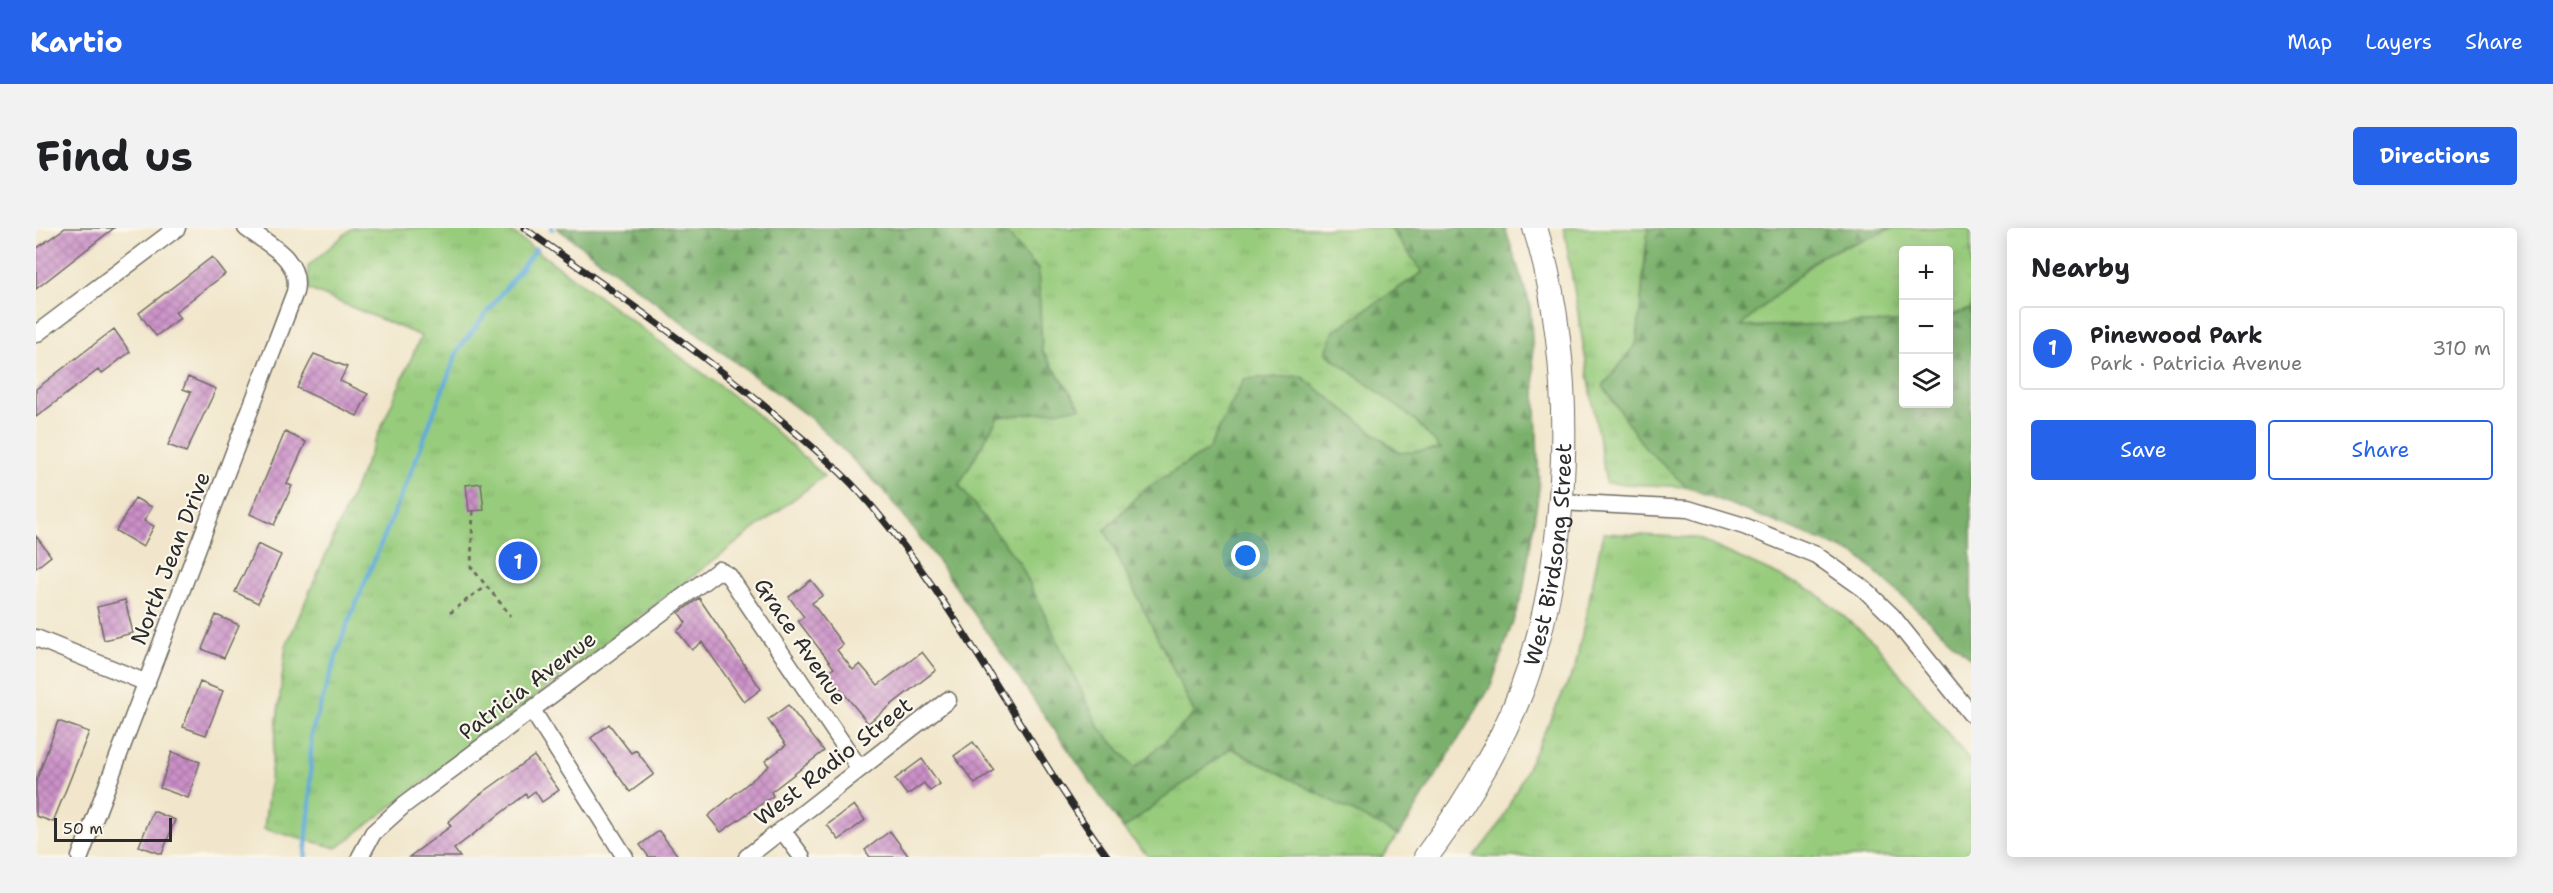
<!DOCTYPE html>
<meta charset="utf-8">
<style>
:root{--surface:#fff;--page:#f2f2f2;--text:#202124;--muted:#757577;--line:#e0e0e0;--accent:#2563eb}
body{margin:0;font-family:"Shantell Sans",sans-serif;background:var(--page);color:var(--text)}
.controls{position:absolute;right:18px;top:18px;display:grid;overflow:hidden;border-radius:6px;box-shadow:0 3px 15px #0003}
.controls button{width:54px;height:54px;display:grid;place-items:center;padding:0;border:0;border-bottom:2px solid var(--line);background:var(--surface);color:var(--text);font:30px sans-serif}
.scale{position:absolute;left:18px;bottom:15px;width:118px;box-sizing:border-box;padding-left:6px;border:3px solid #2b2b2b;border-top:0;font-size:16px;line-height:21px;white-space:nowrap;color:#2b2b2b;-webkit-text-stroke:4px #fbf7ec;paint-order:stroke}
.you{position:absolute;left:1210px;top:328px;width:21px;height:21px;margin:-15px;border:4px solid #fff;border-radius:50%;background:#1a73e8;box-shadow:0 0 0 9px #1a73e833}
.badge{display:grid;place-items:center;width:39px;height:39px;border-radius:50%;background:var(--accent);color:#fff;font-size:20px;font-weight:700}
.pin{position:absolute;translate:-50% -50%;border:3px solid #fff;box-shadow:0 2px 6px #0006}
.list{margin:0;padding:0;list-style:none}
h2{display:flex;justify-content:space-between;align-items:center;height:78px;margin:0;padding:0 24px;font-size:26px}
h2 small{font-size:20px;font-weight:400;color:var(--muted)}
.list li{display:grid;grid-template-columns:39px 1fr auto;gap:18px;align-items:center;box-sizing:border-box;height:84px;margin:0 12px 12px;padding:0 12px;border:2px solid var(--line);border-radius:6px}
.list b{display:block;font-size:22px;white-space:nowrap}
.list p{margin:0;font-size:20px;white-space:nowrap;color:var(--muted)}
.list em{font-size:20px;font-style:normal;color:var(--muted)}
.actions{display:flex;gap:12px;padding:18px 24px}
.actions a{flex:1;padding:14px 0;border:2px solid var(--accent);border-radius:6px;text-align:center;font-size:21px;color:var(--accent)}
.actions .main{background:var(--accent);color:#fff}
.icon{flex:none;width:33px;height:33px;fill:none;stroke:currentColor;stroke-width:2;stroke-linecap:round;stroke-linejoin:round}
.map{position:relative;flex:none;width:1935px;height:629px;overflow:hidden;border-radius:6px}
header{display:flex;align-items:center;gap:36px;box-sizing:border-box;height:84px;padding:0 30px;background:var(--accent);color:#fff}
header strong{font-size:28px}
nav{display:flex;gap:33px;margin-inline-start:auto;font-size:21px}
.intro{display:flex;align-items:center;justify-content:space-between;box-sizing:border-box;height:144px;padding:0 36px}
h1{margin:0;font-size:42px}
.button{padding:15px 27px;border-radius:6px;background:var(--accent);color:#fff;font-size:21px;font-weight:700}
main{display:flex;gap:36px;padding:0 36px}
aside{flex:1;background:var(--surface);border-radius:6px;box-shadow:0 3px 15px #0003}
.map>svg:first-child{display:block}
.grass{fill:url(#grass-tufts);stroke:#627c54;stroke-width:1.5}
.forest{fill:url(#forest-firs);stroke:#526e4c;stroke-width:1.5}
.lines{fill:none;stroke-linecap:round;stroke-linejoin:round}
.stream{stroke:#61abd9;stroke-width:4.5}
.building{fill:url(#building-cross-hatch)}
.street-casing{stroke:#706c63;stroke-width:19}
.secondary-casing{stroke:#706c63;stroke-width:26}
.path{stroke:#706c63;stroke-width:3;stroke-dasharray:4.5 4.5;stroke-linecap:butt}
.street{stroke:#fff;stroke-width:16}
.secondary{stroke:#fff;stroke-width:24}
.rail-casing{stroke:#2b2b2b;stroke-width:7}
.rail{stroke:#fbf7ec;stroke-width:4.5;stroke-dasharray:14;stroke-linecap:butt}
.labels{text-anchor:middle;stroke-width:4.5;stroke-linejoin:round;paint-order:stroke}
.street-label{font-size:22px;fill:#2b2b2b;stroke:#fbf7ec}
</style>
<header>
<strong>Kartio</strong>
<nav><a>Map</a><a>Layers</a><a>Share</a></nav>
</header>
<div class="intro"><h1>Find us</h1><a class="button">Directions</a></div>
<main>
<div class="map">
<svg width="1935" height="629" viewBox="0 0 1935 629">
<defs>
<pattern id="grass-tufts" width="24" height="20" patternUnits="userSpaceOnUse" patternTransform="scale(1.5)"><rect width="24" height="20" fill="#98cc7d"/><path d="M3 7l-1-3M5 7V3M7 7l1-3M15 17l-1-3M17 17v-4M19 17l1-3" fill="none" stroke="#83af6c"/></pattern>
<pattern id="forest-firs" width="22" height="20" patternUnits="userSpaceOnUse" patternTransform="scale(1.5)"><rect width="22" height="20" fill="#7ab06c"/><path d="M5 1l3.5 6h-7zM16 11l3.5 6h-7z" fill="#648f59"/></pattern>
<pattern id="building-cross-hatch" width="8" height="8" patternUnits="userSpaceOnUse" patternTransform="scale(1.5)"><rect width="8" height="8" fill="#cb90c8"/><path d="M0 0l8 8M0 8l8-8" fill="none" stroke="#a576a3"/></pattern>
</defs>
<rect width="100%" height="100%" fill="#fbf7ec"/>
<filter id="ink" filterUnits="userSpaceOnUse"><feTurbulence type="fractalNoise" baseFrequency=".0167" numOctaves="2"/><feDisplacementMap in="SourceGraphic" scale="12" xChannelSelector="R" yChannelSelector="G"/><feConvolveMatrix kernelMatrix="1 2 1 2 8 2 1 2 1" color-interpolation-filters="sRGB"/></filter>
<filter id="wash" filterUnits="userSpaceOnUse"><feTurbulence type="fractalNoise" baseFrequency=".008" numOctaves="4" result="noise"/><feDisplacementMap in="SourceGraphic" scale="24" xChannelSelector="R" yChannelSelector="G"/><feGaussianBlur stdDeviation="1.35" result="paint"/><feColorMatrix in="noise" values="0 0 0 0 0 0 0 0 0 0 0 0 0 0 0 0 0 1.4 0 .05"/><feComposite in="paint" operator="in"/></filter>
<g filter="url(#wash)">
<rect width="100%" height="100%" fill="#f1e6cb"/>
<path class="grass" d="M316,0H470L715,181L788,248L301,620L228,601L250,418L385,108L272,61V38Z
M966,0H1354L1387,44L1298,103L1290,125L1378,191L1406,221L1364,225L1265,148L1208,151L1172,222L1106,263L1069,302L1159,486L1099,540L1063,499L1032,435L923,257L962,189L1045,180L1006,123L1002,41Z
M1528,0H1612L1601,115L1567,158L1612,222L1651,259L1570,255Z
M1857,0H1935V81L1913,88L1912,22H1868L1867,94L1703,99L1785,28Z
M1567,305L1660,310L1779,364L1840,416L1935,534V629H1438L1464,596L1539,440Z
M1194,520L1365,603L1346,629H1113L1087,601Z"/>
<path class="forest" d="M521,0H966L1002,41L1006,123L1045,180L962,189L923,257L984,336L1063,499L1099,540L1159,486L1069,302L1106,263L1172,222L1208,151L1265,148L1363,225L1405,221L1378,191L1290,125L1298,103L1387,44L1354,0H1469L1494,76L1500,178L1503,261L1487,364L1455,458L1363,608L1195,520L1087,601L897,326L848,263L778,193Z
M1612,0H1857L1784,28L1704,99L1867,94L1868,176H1912L1913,88L1935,81V431L1821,327L1651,259L1608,219L1567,158L1601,115Z"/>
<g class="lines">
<path class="stream" d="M516,1V0
M269,629L274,574L275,507L307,407L375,244L422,122L500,21"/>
</g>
<g id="blocks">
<path class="building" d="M29,0H78L0,61V21Z
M176,29L189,46L139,84L144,90L120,108L103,85Z
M78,101L94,124L65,146L62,142L0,189V161Z
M278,126L311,139L304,153L332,166L321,188L261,160Z
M152,149L180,161L150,224L132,217L155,164L147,161Z
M249,204L270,214L251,256L256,258L238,297L214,286Z
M445,255L448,282L433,283L430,257Z
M99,270L116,279L108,293L118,298L107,319L80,303Z
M0,308L15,328L0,340Z
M222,316L245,327L222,375L199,364Z
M775,352L787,367L776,375L807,417L801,422L817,442L824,436L842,457L886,424L900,442L832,495L791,445L798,440L762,393L768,389L753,369Z
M663,370L725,461L708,474L666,414L656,422L641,403L650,395L643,385Z
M89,372L97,405L68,412L61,379Z
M180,387L203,397L188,430L166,421Z
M164,454L187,463L170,507L147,499Z
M752,477L788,523L735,564L737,568L685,604L672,588L733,538L729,533L750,517L732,492Z
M22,493L53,504L17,594L0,588V554Z
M573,496L595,525L600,522L618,546L594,564L555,510Z
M937,514L958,542L939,556L918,528Z
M136,524L164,534L152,570L124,560Z
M498,528L523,562L506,574L499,563L491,569L490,566L418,621L424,629H373L415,598L412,594L442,568Z
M886,531L904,556L894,563L888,555L871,567L859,551Z
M818,577L829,592L803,612L791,597Z
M117,583L139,592L126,626L103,618Z
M623,603L643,629H613L604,617Z
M854,603L873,629H834L829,622Z"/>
</g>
</g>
<g filter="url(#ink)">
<use href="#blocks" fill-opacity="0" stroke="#706c63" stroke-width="1.5"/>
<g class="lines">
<g class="street-casing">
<path id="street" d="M0,106L141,0
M1525,274L1652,281L1708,298L1780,327L1828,361L1856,388L1935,486
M0,410L111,455
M496,482L589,629
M746,602L766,629
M44,629L259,64C266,31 233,17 210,0
M324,629L337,605L368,577L683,342L693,348L824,541
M711,629L912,472"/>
</g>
<g class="secondary-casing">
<g id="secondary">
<path id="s1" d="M1390,629C1427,579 1462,523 1485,464C1535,333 1542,134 1499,0"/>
</g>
</g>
<path class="path" d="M437,283L435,339L475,388
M414,385L441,364L452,359"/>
<use href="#street" class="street"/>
<use href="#secondary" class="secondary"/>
<g class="rail-casing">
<path id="rail" d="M488,0C573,61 659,119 739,187C772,215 806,243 834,276C927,385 988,514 1072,629"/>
</g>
<use href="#rail" class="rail"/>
</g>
</g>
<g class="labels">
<g class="street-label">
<text dy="8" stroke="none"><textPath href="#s1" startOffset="332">West Birdsong Street</textPath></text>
<text transform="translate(134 330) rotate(-69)" y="8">North Jean Drive</text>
<text transform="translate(765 413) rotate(56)" y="8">Grace Avenue</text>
<text transform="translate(491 457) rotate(-37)" y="8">Patricia Avenue</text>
<text transform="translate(797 533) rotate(-38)" y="8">West Radio Street</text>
</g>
</g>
</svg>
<div class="controls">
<button>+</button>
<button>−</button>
<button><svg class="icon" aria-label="layers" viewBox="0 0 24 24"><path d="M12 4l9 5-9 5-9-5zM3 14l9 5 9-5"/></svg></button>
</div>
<div class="scale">50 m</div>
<div class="you"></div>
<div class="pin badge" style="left:482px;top:333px">1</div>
</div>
<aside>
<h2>Nearby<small></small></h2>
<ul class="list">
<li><span class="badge">1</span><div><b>Pinewood Park</b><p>Park · Patricia Avenue</p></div><em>310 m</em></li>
</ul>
<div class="actions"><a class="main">Save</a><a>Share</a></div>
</aside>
</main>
